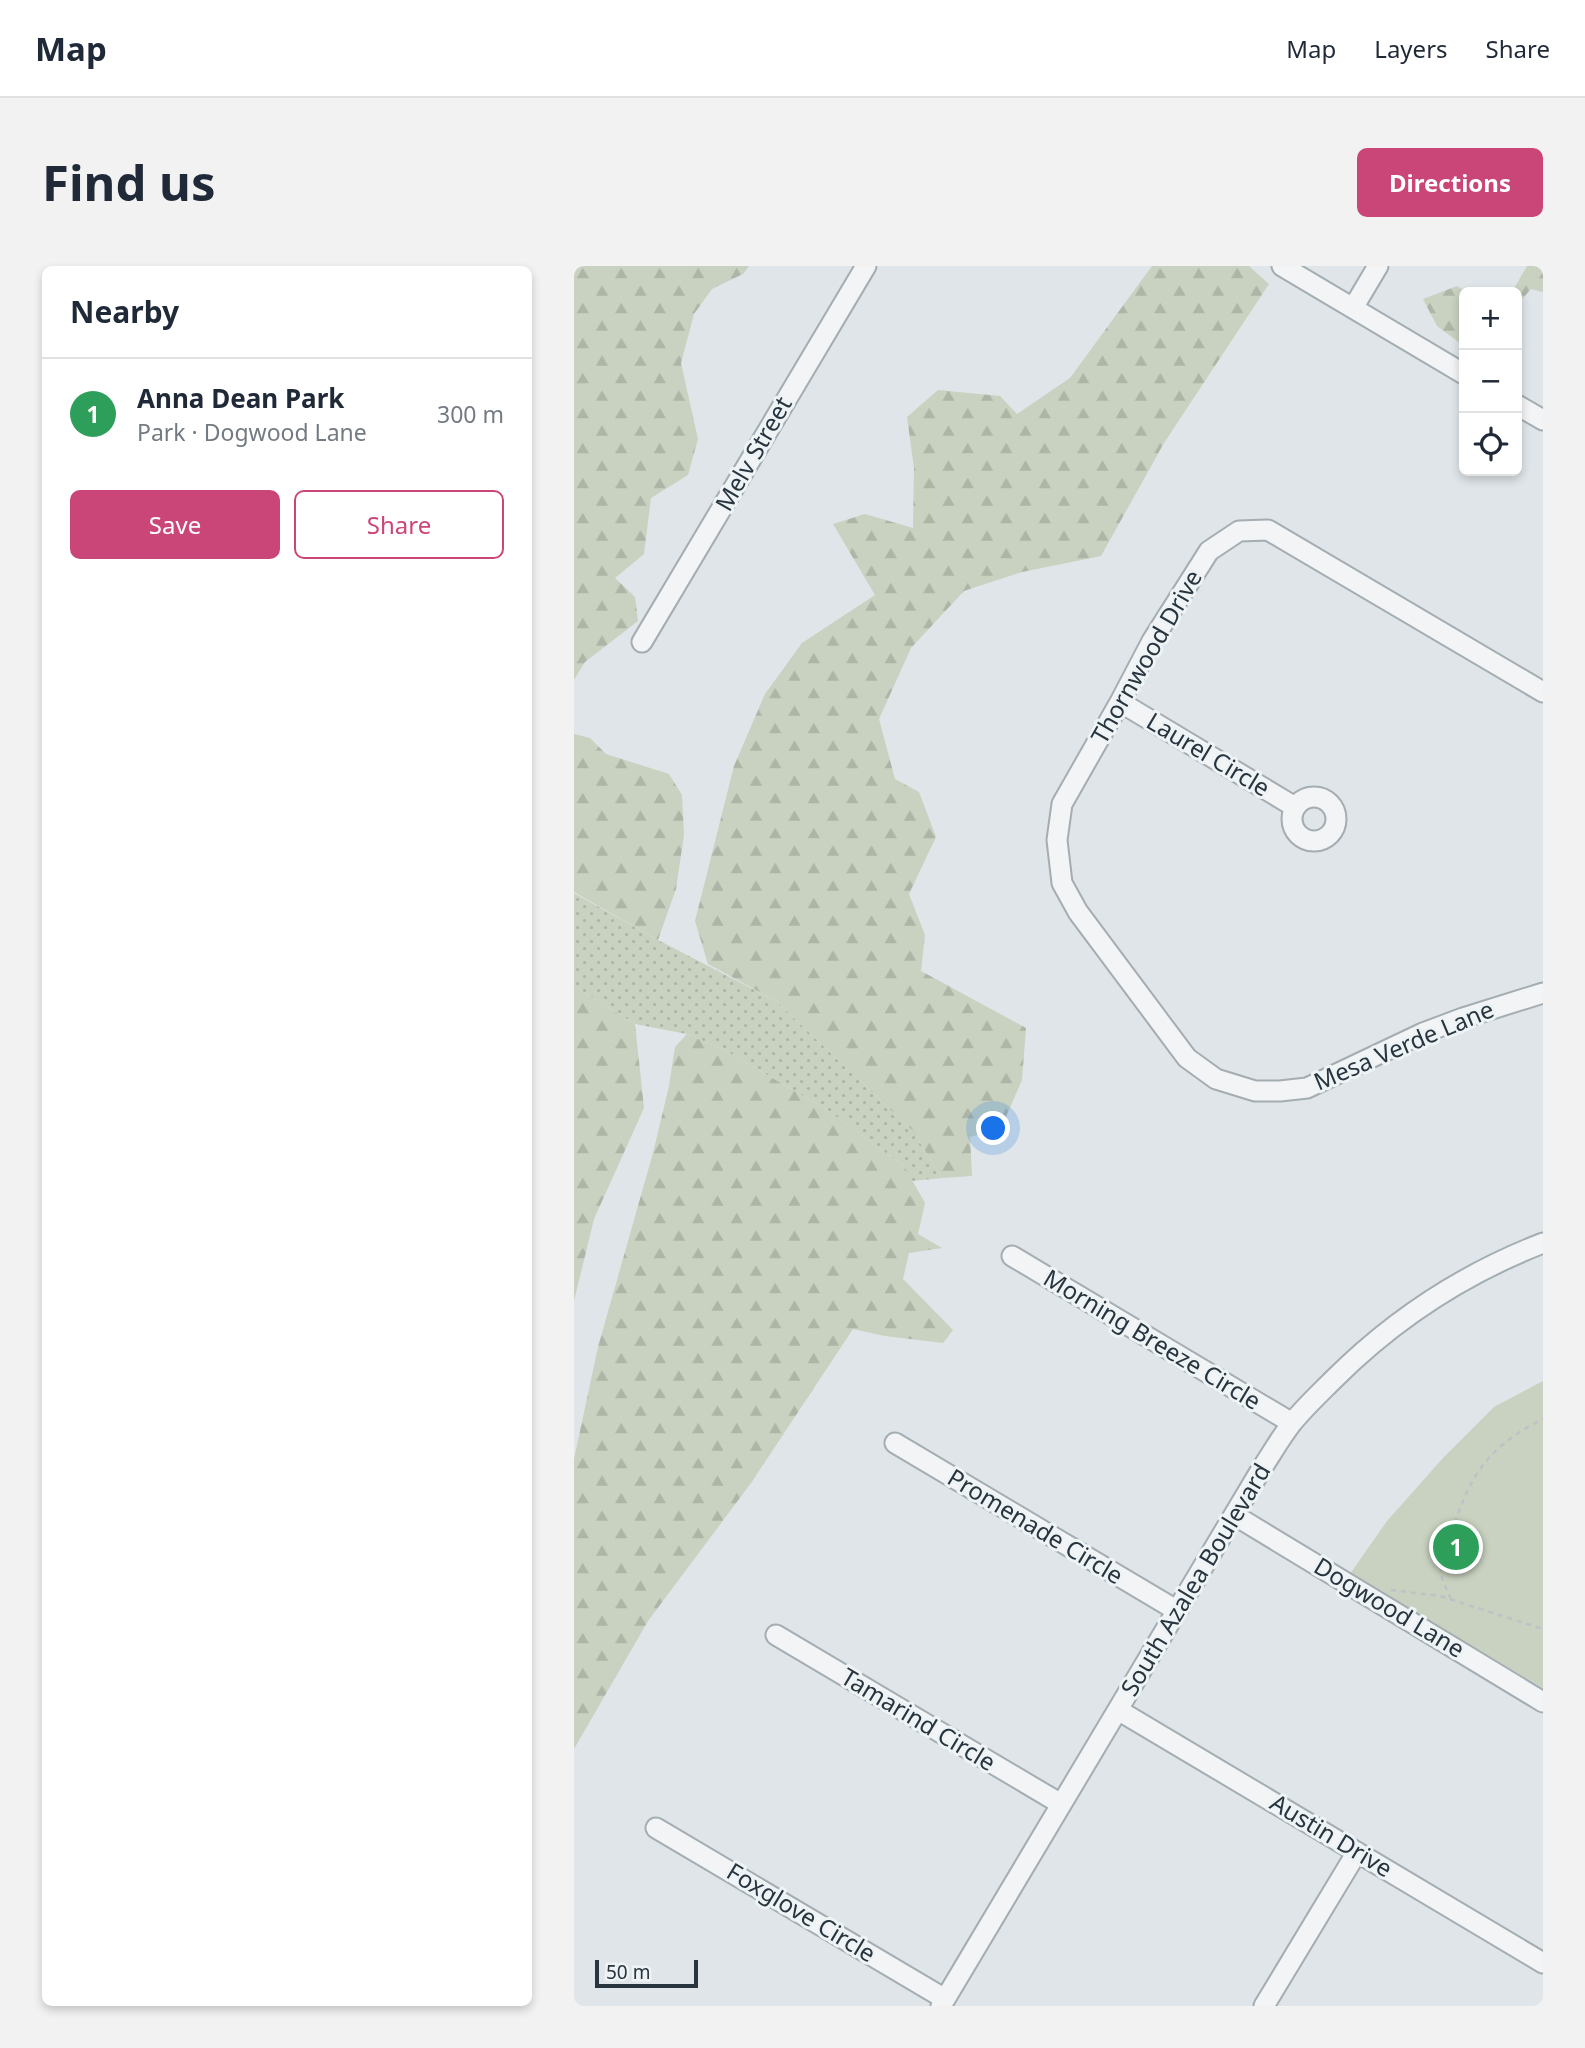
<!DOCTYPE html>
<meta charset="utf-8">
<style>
:root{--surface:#fff;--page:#f2f2f3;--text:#1f2937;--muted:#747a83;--line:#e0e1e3;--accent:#cb4678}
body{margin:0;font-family:"Noto Sans",sans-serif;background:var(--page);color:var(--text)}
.controls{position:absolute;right:21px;top:21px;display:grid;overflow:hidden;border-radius:10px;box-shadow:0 4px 10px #0003}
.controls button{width:63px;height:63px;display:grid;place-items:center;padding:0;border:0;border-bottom:2px solid var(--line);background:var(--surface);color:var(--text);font:35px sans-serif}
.scale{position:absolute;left:21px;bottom:18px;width:103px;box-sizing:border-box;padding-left:7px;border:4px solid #28353f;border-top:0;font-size:19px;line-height:24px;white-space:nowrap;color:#28353f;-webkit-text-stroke:5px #eef3f6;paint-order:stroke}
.you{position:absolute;left:420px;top:863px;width:24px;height:24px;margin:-18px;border:5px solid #fff;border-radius:50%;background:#1a73e8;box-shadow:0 0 0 10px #1a73e833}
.badge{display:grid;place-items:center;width:46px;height:46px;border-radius:50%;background:var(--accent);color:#fff;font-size:23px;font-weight:700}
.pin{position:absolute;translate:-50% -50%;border:4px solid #fff;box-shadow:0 2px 7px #0006}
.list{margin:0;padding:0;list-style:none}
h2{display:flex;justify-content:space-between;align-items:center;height:91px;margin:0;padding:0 28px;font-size:30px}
h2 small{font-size:23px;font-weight:400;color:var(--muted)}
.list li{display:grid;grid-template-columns:46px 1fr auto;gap:21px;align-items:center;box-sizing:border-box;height:112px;padding:0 28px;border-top:2px solid var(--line)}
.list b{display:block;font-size:26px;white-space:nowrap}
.list p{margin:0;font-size:23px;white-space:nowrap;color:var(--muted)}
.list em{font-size:23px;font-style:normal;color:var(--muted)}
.actions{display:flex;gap:14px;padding:21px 28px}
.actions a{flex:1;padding:16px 0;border:2px solid var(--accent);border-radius:10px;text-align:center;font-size:24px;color:var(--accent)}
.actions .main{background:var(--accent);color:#fff}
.icon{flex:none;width:38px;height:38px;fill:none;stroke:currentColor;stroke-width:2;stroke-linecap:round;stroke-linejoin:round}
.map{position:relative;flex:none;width:969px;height:1740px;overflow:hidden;border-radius:10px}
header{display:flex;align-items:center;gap:42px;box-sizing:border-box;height:98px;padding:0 35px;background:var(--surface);border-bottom:2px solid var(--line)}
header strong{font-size:33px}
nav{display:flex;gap:38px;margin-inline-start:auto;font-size:24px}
.intro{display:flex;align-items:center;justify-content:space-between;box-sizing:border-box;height:168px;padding:0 42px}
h1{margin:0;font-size:49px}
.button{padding:18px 32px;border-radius:10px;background:var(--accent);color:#fff;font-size:24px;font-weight:700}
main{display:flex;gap:42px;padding:0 42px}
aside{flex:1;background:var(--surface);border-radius:10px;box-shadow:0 4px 10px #0003}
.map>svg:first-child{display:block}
.grass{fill:url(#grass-dots)}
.forest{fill:url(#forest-firs)}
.park{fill:#c9d2c0}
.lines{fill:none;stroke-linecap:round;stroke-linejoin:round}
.minor-casing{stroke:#a4adb2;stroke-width:23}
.path{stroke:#bdc2c6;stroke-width:2.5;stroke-dasharray:5 5;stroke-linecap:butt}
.minor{stroke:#f2f4f6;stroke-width:19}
.labels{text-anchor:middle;stroke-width:6;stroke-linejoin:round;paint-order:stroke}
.street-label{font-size:24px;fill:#28353f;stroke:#eef3f6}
</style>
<header>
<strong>Map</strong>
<nav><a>Map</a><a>Layers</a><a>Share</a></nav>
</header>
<div class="intro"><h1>Find us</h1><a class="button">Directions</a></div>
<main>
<aside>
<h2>Nearby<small></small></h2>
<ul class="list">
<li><span class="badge" style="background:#2e9e5b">1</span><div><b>Anna Dean Park</b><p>Park · Dogwood Lane</p></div><em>300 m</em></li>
</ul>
<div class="actions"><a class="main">Save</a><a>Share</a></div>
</aside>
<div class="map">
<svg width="969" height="1740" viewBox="0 0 969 1740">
<defs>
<pattern id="grass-dots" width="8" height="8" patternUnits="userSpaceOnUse" patternTransform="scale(1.75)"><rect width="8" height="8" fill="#c9d2c0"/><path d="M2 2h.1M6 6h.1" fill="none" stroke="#adb5a6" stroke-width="1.8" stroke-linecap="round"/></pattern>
<pattern id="forest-firs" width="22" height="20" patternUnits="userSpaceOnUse" patternTransform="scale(1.75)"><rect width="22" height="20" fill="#c9d2c0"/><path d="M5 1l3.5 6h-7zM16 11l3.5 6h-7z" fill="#adb5a6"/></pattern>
</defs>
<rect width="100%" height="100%" fill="#dfe5e8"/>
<path class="grass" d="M0,627L84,674L202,735L339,865L368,912L338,915L330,900L253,844L152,785L113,768L61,758L0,720Z"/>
<path class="forest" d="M0,0H175L169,8L138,23L120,48L107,97L124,173L114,209L77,232L70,288L41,312L61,331L64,355L11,396L0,414Z
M578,0H675L695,18L590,177L527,290L448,306L390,325L337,382L305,453L321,513L345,526L362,571L335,628L351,669L347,705L452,762L448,814L427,862L396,871L398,910L368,912L339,865L202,735L134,698L121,655L160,500L191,428L228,377L301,329L259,258L291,248L339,262L340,202L333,151L364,124L426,130L443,148L496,112Z
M953,0H969V26L957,23L943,39V26H938Z
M883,20L892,26H890V80L863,60L849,33Z
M0,468L16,472L32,488L95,508L108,529L110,569L102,623L84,674L0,626Z
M0,720L61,758L70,842L20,953L0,1035Z
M113,768L152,785L253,844L330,900L351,937L344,968L368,982L335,987L329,1013L379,1064L369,1077L311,1070L279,1063L177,1217L74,1355L0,1483V1193L24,1081L79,887L95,820L101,781Z"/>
<path class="park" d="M969,1115V1422L776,1308L813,1255L869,1192L920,1141Z"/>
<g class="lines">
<g class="minor-casing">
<path id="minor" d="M708,0L890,108
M779,42L804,0
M943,139L969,154
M68,376L292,0
M969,426L694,264L665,265L635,285L578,375L546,436L488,538L483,574L488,617L504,646L613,792L642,813L681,825H706L733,822L849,767L889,752L969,727
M546,436L721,541
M718 553a22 22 0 1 1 44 0a22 22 0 1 1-44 0Z
M438,990L718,1157
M321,1177L602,1344
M660,1249L969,1436
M202,1369L487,1538
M544,1444L969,1697
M82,1562L371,1733
M367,1740L688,1202C698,1187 707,1171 718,1157C730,1142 745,1128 759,1114C819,1054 889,1008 969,977
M690,1740L783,1586"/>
</g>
<path class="path" d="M817,1324L866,1330L969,1363
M877,1333L868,1313L867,1303C889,1231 896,1189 969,1153"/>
<use href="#minor" class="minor"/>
</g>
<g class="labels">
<g class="street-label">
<text transform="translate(180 188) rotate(-60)" y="8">Melv Street</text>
<text transform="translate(573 391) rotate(-60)" y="8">Thornwood Drive</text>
<text transform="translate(634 489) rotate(31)" y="8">Laurel Circle</text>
<text transform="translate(830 780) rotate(-23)" y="8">Mesa Verde Lane</text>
<text transform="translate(578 1074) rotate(31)" y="8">Morning Breeze Circle</text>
<text transform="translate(461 1261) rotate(31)" y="8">Promenade Circle</text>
<text transform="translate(622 1314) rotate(-59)" y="8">South Azalea Boulevard</text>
<text transform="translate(815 1342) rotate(31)" y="8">Dogwood Lane</text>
<text transform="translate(344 1454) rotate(31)" y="8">Tamarind Circle</text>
<text transform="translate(757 1570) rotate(31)" y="8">Austin Drive</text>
<text transform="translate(227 1647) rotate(31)" y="8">Foxglove Circle</text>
</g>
</g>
</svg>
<div class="controls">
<button>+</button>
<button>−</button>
<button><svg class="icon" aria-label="locate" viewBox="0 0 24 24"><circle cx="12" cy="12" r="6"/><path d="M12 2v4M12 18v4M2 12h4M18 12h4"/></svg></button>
</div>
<div class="scale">50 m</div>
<div class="you"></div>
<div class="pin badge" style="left:882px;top:1281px;background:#2e9e5b">1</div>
</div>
</main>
